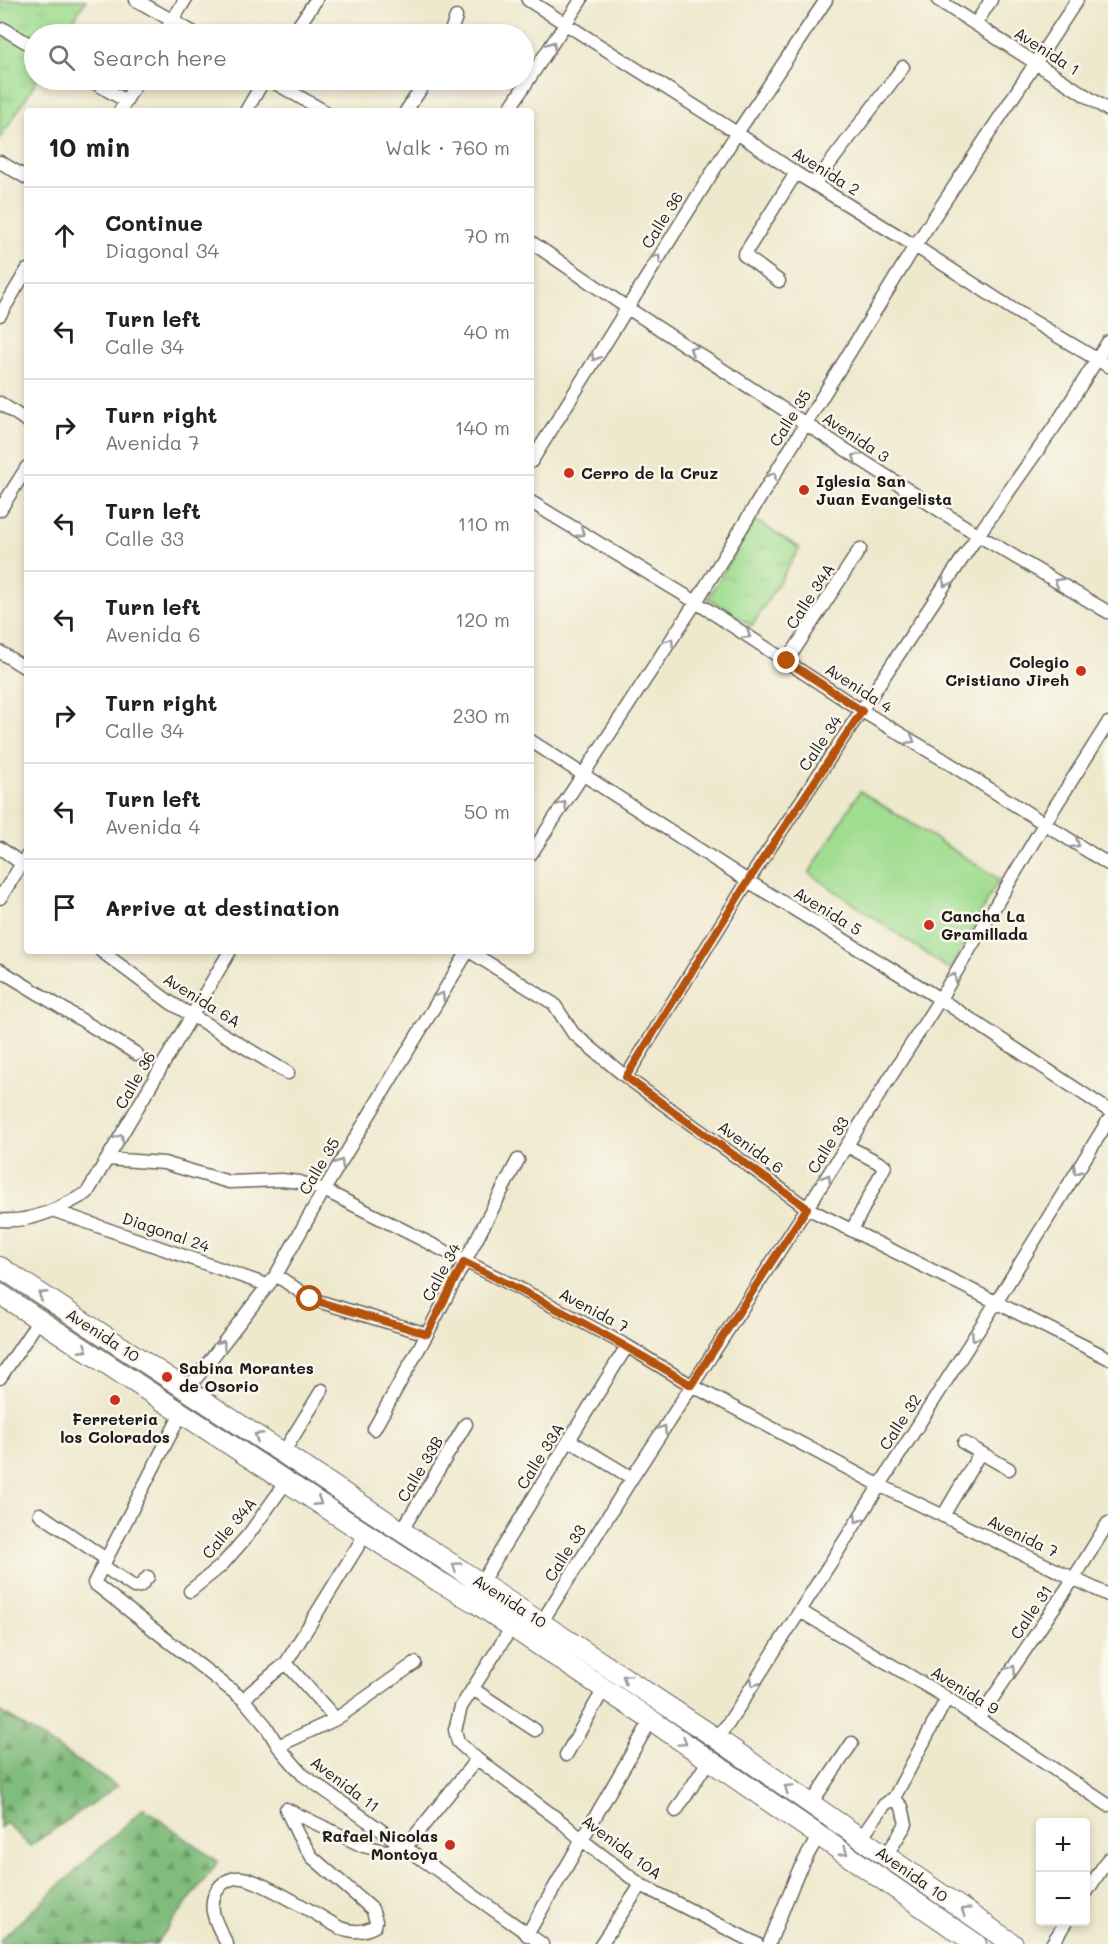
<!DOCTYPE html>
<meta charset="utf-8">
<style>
:root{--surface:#fff;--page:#f2f2f2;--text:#202124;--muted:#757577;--line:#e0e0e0}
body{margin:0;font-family:Mali,sans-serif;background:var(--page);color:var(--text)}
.controls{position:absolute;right:18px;bottom:18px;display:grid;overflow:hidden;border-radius:6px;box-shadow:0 3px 9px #0003}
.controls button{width:54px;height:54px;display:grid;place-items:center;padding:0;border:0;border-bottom:2px solid var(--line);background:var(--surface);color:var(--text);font:30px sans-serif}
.stop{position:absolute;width:18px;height:18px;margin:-14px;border:4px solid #b45309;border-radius:50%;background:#fff}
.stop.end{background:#b45309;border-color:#fff;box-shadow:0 2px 6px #0008}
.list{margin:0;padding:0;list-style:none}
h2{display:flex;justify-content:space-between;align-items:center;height:78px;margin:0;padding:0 24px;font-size:26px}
h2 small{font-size:20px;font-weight:400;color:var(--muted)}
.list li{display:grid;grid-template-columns:39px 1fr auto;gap:18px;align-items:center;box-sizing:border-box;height:96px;padding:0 24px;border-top:2px solid var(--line)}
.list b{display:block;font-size:22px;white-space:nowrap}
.list p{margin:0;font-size:20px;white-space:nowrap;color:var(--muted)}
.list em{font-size:20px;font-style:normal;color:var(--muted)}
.icon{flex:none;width:33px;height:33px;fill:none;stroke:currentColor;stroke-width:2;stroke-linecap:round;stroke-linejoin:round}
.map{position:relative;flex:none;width:1108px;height:1944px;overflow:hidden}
.search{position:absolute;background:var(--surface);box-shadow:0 3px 9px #0003;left:24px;top:24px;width:510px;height:66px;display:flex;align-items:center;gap:15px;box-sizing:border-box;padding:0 21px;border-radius:33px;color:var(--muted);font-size:22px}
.panel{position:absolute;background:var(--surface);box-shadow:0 3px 9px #0003;left:24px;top:108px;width:510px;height:846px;border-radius:6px}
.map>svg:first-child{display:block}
.forest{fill:url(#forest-firs);stroke:#4e6c4c;stroke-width:1.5}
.park{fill:url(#park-tufts);stroke:#5e7c56;stroke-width:1.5}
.garden{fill:#a0dd91;stroke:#5e7c56;stroke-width:1.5}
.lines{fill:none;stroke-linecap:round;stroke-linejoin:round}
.minor-casing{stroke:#66635a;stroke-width:15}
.primary-casing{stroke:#66635a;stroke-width:22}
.minor{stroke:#fff;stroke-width:12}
.primary{stroke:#fff;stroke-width:20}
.oneway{stroke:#999}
.route{stroke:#b45309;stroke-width:8}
.poi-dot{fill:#c8321e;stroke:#fbf7ec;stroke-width:2}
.labels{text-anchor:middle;stroke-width:5;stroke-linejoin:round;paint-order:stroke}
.street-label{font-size:16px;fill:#1c1c1c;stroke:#fbf7ec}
.poi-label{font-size:16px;font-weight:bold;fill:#1c1c1c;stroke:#fbf7ec;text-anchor:start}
</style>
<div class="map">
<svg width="1108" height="1944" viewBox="0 0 1108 1944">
<defs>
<pattern id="forest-firs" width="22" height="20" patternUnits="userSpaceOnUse" patternTransform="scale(1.5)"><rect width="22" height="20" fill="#80bc7b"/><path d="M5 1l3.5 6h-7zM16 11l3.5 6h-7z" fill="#689864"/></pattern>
<pattern id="park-tufts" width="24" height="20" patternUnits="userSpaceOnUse" patternTransform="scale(1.5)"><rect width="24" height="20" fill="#a0dd91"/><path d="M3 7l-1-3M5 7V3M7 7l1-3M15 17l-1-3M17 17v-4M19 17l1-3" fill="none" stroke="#89bd7c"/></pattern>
</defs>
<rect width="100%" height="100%" fill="#fbf7ec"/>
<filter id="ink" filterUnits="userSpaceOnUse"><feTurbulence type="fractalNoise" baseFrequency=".0167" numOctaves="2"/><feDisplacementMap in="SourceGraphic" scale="12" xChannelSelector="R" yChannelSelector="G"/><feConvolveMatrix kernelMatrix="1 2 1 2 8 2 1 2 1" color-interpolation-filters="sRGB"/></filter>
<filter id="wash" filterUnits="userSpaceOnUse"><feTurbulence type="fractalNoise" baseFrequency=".008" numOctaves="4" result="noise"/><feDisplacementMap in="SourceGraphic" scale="24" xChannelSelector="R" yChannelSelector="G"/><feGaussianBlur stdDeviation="1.35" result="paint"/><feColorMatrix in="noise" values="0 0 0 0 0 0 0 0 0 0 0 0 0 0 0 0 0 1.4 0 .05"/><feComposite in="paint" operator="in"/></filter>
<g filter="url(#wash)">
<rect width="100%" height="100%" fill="#eee8cd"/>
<path class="forest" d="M0,1711L117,1786L30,1846L6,1823L0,1828Z
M144,1808L218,1862L156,1944H0V1940Z"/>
<path class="park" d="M0,0H86L65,34H34V80H37L0,139Z
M755,520L800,548L752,626L708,598Z"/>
<path class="garden" d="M860,791L999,879L950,970L809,873Z"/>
</g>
<g filter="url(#ink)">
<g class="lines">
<g class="minor-casing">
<path id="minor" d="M136,0L196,34
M528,0L737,133L796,173L915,246L1014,310L1108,366
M938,0L1108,110
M976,23L991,0
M4,29L34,47
M164,34L185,0
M293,34L316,0
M450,34L456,17
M90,80L126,101
M270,80L324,111
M120,111L138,80
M246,111L264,80
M406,111L427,80
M508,111L581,0
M0,162L27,178
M815,183L903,67
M531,242L626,307L863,461L978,535L1108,612
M779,281L744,255L796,173
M0,315L27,270
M0,403L27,421
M531,462L737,133L826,0
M531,502L696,602L862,711L944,760L1108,864
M0,510L27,467
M0,652L27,669
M787,661L860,549
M531,741L748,881L940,999L1108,1110
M0,848L22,864
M531,854L696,602L915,246L1077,0
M0,898L27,856
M101,951L171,1003L288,1073
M469,951L554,1004L573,1033L626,1077L807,1208L1108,1358
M0,970L137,1054
M626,1077L748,881L978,535L1057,423L1108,342
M847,1146L885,1166L852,1230
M107,1159L164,1163L229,1182L282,1180L299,1182L324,1190L528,1293L627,1346L691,1385L879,1485L1108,1595
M55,1211L267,1285
M0,1220C32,1223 60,1208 87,1193L230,951
M276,1275L311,1299L427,1334
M0,1378L39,1320
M187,1390L276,1275L324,1190L468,951
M182,1412L94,1583L244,1700L266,1726L278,1746L303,1775L542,1944
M374,1429L427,1334L518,1160
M569,1440L632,1478
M964,1443L1009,1469
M283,1453L322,1390
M40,1514L106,1559
M943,1516L980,1453
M402,1530L466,1424
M103,1566L134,1587L140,1586L148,1577
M481,1583L627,1346
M190,1591L221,1566L249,1534L287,1481
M800,1611L947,1698L1108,1805
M515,1622L461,1707L455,1730L458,1742L477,1759L563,1823L582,1840L641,1885L757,1944
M538,1628L632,1478L807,1208L940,999L1044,824L1108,723
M286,1663L336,1719
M473,1689L535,1730
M244,1700L251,1692L286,1663L366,1533
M979,1718L1074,1578L1108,1523
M716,1738L728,1724L997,1301L1108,1121
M278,1746L336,1719L415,1663
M566,1755L604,1689
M811,1804L852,1743
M286,1809L363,1846L386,1851L405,1848L477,1759
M676,1811L709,1760
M861,1838L884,1805L894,1798L947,1698
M886,1856L906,1824L902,1807L894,1798
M1086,1893L1108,1859
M527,1935L651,1720
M227,1944C218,1927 205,1907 218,1889C223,1881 233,1877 242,1878C259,1879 321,1917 340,1928C354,1932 362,1933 375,1926L376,1921L372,1909L312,1857L298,1835L286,1809
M601,1944L641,1885
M769,1944L798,1872L819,1835
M1052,1944L1066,1922"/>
</g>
<g class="primary-casing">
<path id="primary" d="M0,1267L716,1738L1013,1944
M0,1294L438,1581L476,1603L651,1720L976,1944"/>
</g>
<use href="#minor" class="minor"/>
<use href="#primary" class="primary"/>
</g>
<defs><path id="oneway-chevron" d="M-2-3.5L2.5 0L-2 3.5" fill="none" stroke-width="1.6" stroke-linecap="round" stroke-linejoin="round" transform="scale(1.5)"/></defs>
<g class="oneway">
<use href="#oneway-chevron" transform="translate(552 45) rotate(-57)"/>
<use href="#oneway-chevron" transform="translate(657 258) rotate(-58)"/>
<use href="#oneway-chevron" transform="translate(693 350) rotate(-147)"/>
<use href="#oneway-chevron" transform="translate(595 357) rotate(122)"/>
<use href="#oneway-chevron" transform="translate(856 457) rotate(-146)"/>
<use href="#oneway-chevron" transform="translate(773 476) rotate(-58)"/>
<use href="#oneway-chevron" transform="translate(581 533) rotate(31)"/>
<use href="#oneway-chevron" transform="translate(1058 582) rotate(-149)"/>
<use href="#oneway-chevron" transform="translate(946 583) rotate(124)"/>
<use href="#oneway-chevron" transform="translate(747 635) rotate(33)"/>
<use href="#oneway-chevron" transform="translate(670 642) rotate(-57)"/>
<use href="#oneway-chevron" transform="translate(911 740) rotate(31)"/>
<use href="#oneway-chevron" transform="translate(563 805) rotate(-57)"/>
<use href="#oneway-chevron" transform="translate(1076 844) rotate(32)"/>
<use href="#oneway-chevron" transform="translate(953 977) rotate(-59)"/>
<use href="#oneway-chevron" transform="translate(441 996) rotate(-59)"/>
<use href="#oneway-chevron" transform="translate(120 1138) rotate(-60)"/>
<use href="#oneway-chevron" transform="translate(340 1163) rotate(-59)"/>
<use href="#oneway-chevron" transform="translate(1077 1171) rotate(122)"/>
<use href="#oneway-chevron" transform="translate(827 1178) rotate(-58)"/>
<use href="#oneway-chevron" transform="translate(42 1295) rotate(-147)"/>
<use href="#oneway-chevron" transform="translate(975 1337) rotate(123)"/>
<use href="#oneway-chevron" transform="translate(222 1344) rotate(-53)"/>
<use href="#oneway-chevron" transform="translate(84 1349) rotate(33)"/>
<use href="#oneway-chevron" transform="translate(663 1429) rotate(-57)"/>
<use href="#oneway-chevron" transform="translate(258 1436) rotate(-147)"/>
<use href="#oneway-chevron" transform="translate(318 1502) rotate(33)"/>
<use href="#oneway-chevron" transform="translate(858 1519) rotate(122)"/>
<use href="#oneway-chevron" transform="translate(456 1566) rotate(-146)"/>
<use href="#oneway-chevron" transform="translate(1012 1669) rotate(-56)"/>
<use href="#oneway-chevron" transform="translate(626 1678) rotate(-146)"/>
<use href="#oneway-chevron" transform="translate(754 1683) rotate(122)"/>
<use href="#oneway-chevron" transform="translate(683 1742) rotate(34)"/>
<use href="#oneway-chevron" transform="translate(788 1788) rotate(-145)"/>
<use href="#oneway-chevron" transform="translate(844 1852) rotate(35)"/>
<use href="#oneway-chevron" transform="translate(965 1911) rotate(-145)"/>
</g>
</g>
<g class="lines" filter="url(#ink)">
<path class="route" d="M310,1299L427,1334L464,1262C542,1300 617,1340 691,1385L807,1208L626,1077L748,881L862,711L787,661"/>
</g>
<g class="poi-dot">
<circle cx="569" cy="473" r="6"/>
<circle cx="804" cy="490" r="6"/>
<circle cx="1081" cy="671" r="6"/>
<circle cx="929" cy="925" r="6"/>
<circle cx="167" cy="1377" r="6"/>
<circle cx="115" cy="1400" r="6"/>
<circle cx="450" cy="1845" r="6"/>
</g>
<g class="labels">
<g class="street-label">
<text transform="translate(1047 51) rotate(33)" y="6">Avenida 1</text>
<text transform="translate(826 171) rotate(32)" y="6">Avenida 2</text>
<text transform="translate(662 220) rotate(-58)" y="6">Calle 36</text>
<text transform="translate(790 418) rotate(-58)" y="6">Calle 35</text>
<text transform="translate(856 437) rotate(34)" y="6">Avenida 3</text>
<text transform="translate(810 596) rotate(-57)" y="6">Calle 34A</text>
<text transform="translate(859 688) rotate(33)" y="6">Avenida 4</text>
<text transform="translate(820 743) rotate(-56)" y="6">Calle 34</text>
<text transform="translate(828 911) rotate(32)" y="6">Avenida 5</text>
<text transform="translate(202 1000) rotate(32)" y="6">Avenida 6A</text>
<text transform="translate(135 1080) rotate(-60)" y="6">Calle 36</text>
<text transform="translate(828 1145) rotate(-58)" y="6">Calle 33</text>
<text transform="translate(751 1147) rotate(36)" y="6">Avenida 6</text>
<text transform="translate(319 1166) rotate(-59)" y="6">Calle 35</text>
<text transform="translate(166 1232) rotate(19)" y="6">Diagonal 24</text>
<text transform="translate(441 1272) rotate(-62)" y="6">Calle 34</text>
<text transform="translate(594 1310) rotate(28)" y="6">Avenida 7</text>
<text transform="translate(103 1335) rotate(33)" y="6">Avenida 10</text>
<text transform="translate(900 1422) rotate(-57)" y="6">Calle 32</text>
<text transform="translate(540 1456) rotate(-58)" y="6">Calle 33A</text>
<text transform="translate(420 1469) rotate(-59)" y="6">Calle 33B</text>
<text transform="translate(229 1528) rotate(-50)" y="6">Calle 34A</text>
<text transform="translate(1023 1536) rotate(26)" y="6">Avenida 7</text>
<text transform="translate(565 1553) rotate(-58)" y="6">Calle 33</text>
<text transform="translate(510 1601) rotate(33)" y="6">Avenida 10</text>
<text transform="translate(1031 1612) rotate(-56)" y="6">Calle 31</text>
<text transform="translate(965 1690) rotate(32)" y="6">Avenida 9</text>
<text transform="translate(345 1784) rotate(37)" y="6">Avenida 11</text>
<text transform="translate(622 1847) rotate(37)" y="6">Avenida 10A</text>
<text transform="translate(912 1874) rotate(35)" y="6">Avenida 10</text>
</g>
<g class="poi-label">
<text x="581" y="479">Cerro de la Cruz</text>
<text x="816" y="487">Iglesia San<tspan x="816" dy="18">Juan Evangelista</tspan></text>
<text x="1069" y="668" text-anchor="end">Colegio<tspan x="1069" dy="18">Cristiano Jireh</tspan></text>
<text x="941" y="922">Cancha La<tspan x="941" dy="18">Gramillada</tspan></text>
<text x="179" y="1374">Sabina Morantes<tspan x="179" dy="18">de Osorio</tspan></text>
<text x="115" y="1425" text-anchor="middle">Ferreteria<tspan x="115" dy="18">los Colorados</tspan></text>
<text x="438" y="1842" text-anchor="end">Rafael Nicolas<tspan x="438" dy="18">Montoya</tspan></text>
</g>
</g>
</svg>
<div class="controls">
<button>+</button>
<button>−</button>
</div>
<div class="stop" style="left:310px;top:1299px"></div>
<div class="stop end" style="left:787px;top:661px"></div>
<div class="search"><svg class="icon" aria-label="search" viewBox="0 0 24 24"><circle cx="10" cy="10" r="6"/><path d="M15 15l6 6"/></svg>Search here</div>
<section class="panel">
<h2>10 min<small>Walk · 760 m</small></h2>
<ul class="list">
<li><svg class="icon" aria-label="ahead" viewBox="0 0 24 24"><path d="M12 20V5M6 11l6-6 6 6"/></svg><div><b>Continue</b><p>Diagonal 34</p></div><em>70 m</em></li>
<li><svg class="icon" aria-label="left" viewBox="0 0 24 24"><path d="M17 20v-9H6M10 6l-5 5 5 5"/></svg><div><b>Turn left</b><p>Calle 34</p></div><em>40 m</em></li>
<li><svg class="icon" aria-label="right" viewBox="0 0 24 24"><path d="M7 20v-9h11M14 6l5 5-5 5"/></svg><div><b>Turn right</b><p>Avenida 7</p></div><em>140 m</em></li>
<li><svg class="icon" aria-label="left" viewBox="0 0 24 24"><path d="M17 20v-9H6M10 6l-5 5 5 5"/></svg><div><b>Turn left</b><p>Calle 33</p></div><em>110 m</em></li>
<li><svg class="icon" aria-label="left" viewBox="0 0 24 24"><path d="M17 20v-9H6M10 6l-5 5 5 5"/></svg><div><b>Turn left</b><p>Avenida 6</p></div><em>120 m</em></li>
<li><svg class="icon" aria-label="right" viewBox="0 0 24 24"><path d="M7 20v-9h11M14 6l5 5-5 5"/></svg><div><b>Turn right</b><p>Calle 34</p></div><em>230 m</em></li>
<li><svg class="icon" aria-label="left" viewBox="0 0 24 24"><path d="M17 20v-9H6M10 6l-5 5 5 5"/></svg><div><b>Turn left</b><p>Avenida 4</p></div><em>50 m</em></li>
<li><svg class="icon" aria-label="arrive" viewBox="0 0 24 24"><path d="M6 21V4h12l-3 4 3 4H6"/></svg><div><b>Arrive at destination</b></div></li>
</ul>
</section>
</div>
